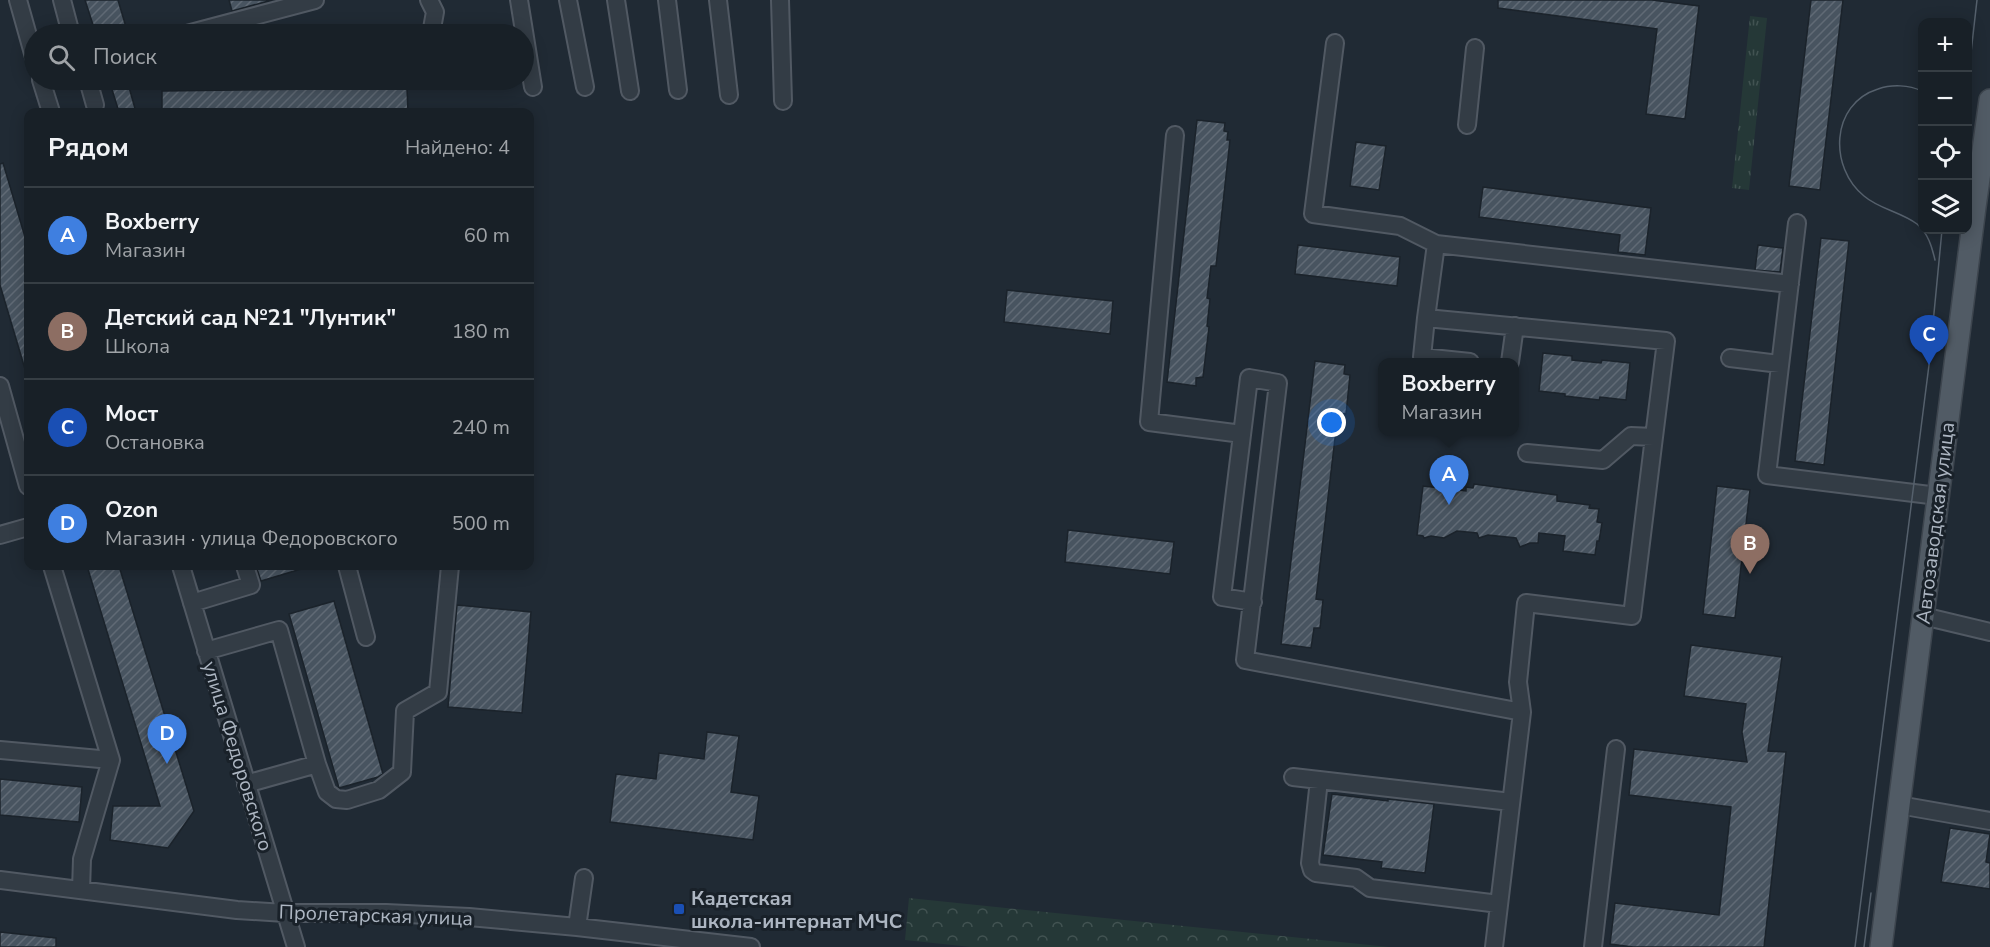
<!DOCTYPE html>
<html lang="ru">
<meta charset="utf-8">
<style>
:root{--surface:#182027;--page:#252d33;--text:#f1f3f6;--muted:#9fa3a7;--line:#363e44;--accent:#b45309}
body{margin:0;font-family:"Nunito Sans",sans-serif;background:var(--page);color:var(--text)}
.controls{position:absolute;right:18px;top:18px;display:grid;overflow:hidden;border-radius:12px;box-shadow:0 3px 15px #0003}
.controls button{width:54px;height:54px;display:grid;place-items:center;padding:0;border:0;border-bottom:2px solid var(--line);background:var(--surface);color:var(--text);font:30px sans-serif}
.you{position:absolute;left:1332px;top:423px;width:21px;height:21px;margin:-15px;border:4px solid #fff;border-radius:50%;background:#1a73e8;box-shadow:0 0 0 9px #1a73e833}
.badge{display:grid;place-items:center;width:39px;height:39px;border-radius:50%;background:var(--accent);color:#fff;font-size:20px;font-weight:700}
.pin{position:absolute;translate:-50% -50px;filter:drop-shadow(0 2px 3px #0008)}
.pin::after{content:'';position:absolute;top:32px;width:21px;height:18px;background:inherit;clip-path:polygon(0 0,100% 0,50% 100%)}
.popup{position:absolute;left:1378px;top:358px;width:141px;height:78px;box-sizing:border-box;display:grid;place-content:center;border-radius:12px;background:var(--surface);filter:drop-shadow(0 2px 4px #0005);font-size:20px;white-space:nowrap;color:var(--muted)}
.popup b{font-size:22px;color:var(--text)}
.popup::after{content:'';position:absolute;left:50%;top:100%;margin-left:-12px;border:12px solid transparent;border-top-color:var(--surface)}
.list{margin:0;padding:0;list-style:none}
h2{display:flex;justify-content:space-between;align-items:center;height:78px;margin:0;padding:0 24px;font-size:26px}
h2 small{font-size:20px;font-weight:400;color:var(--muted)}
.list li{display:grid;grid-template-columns:39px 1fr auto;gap:18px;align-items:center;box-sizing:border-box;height:96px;padding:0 24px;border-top:2px solid var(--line)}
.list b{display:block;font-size:22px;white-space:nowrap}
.list p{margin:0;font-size:20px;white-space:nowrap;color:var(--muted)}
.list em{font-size:20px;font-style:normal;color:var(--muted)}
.icon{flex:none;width:33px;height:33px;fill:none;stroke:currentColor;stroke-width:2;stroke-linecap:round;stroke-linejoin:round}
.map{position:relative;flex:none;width:1990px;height:947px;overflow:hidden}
.search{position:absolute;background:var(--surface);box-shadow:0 3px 15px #0003;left:24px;top:24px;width:510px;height:66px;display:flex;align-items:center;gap:15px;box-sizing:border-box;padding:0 21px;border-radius:33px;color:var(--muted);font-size:22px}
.panel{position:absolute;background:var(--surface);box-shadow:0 3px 15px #0003;left:24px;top:108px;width:510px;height:462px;border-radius:12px}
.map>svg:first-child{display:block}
.grass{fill:url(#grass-tufts)}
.forest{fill:url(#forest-crowns)}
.building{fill:url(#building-hatch);stroke:#1b232b;stroke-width:1.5}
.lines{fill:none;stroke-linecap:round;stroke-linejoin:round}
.minor-casing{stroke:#515963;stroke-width:20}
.major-casing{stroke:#3d454e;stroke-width:24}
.minor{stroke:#333c45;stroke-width:16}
.major{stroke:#515b65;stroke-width:21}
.tram{stroke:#55606c;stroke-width:1.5}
.transit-dot{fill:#1a4fb4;stroke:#192129;stroke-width:2}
.labels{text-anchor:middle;stroke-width:6;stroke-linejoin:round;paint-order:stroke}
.street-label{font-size:20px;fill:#adb6c2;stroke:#192129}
.poi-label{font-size:20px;font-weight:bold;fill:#adb6c2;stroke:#192129;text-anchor:start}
</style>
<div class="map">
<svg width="1990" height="947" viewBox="0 0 1990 947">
<defs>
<pattern id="grass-tufts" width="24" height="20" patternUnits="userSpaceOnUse" patternTransform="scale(1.5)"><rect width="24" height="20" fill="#253837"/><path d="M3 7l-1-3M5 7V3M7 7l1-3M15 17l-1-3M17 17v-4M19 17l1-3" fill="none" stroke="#425352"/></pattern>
<pattern id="forest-crowns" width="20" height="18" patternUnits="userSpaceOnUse" patternTransform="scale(1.5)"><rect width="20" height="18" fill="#253837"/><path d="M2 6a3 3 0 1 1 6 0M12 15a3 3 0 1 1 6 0" fill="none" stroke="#425352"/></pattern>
<pattern id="building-hatch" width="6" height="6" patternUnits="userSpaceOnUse" patternTransform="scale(1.5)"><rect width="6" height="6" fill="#485460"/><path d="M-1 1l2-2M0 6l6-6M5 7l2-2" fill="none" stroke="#606a75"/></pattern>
</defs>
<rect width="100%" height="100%" fill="#202a34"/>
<path class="grass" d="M1750,16L1767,18L1749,190L1732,188Z"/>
<path class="forest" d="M909,898L1389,947H971L905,940Z"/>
<path class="building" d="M85,0H118L126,27L96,34Z
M229,0H272L232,11Z
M1498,0H1652L1699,6L1685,119L1646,114L1657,29L1498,8Z
M1811,0H1843L1820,190L1789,186Z
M109,80H127L136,112H119Z
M407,88L408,112H162V91Z
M1197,120L1225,123L1224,131L1228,132L1227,140H1230L1216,266H1211L1207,298L1210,299L1207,326L1209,327L1203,377L1196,378V386L1167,382Z
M1356,142L1386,146L1379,190L1350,186Z
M3,163L28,247V368L25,369L0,285V164Z
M1483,187L1651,208L1645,255L1618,252L1620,235L1479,217Z
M1821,238L1849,241L1824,465L1795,461Z
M1298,245L1400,257L1397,286L1295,274Z
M1758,245L1783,248L1780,272L1755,270Z
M1007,290L1113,301L1110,334L1004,322Z
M1543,353L1572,356V360L1601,363L1602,360L1630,363L1626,400L1600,397L1599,400L1565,396V394L1539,391Z
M1315,361L1345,365L1344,374L1350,375L1346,414L1338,413L1316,599L1323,600L1320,628H1314L1311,648L1281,644Z
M1474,484L1557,495V501L1590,505L1589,508L1599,509L1597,522L1602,523L1599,541H1597L1595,555L1563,551L1565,536L1539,533L1538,543H1530L1520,547L1516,538L1488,535L1479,538L1477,533L1457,531L1444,538L1431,536L1424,538L1423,536L1417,535L1423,486L1466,491V487L1473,488Z
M1717,486L1750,490L1735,618L1703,614Z
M1068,530L1174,542L1170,574L1065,562Z
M87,566H119L194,811L168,848L110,840L113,806H160Z
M256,566H300L301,569L261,581Z
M334,601L383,774L378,777L339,788L289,614Z
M457,605L531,612L522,713L448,707Z
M1691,645L1782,657L1768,751L1786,752L1764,947H1633L1610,944L1615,903L1719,915L1731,807L1629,795L1634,749L1747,762L1742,732L1746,704L1684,696Z
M707,732L739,736L731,792L759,796L753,840L610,822L616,774L656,779L659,753L704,759Z
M0,779L82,787L79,822L0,815Z
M1332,794L1388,801V799L1434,804L1425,873L1381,868L1382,862L1323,855Z
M1950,828L1990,834L1986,862L1990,863V889L1941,882Z
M0,932L56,938V947H0Z"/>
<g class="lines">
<g class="minor-casing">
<path id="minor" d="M18,0L34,57
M62,0L71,34
M429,0L435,12L431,34
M519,0L533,87
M568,0L585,87
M616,0L630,91
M667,0L678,90
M718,0L729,95
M780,0L783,101
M187,34L315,0
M1335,43L1313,214L1400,226L1436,244L1790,284
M41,80L51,112
M88,80L95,105
M1467,125L1475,48
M1175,135L1149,422L1242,434
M1797,223L1767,475L1938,496
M1436,244L1426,318L1666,341L1654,437L1631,436L1603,460L1527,453
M1426,318L1422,357L1470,362
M1730,358L1780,364
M1510,362L1515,326
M0,386L28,486
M0,535L28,527
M52,566L111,760L82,859L81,890
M181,566L296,947
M347,566L366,637
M1253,602L1222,597L1249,378L1278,383L1245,660L1522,712
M192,603L251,585L245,566
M1923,616L1990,632
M206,651L279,630L317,764L327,792L336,799L347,800L379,790L402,772L405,711L438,692L450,566
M0,750L111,760
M1293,777L1511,802
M1319,780L1310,863L1312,870L1316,873L1356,878L1370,888L1499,904
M246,784L317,764
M1899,805L1990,821
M0,880L237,910L285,913H386L469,917L577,927L751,947
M577,927L584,878
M1494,947L1522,712L1518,682L1526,603L1632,616L1654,437
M1593,947L1616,749"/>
</g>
<g class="major-casing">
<path id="major" d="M1881,947L1975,207L1990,100"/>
</g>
<use href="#minor" class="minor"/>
<use href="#major" class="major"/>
<path class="tram" d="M1968,79L1977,0
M1922,91C1909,85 1892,84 1878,89C1830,104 1829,168 1864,196C1879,209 1901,212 1917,224C1928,233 1932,247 1935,260
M1855,947L1929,365L1942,230
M1864,947L1871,893"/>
</g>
<rect class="transit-dot" x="673" y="903" width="12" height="12" rx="3"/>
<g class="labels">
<g class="street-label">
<text transform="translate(1935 523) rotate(-83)" y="7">Автозаводская улица</text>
<text transform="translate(238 756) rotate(73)" y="7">улица Федоровского</text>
<text transform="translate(376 915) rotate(2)" y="7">Пролетарская улица</text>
</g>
<g class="poi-label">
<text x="691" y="905">Кадетская<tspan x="691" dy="23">школа-интернат МЧС</tspan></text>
</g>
</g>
</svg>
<div class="controls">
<button>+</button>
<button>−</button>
<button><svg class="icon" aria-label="locate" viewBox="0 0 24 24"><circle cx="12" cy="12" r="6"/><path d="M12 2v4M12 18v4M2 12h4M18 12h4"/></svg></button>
<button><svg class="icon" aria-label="layers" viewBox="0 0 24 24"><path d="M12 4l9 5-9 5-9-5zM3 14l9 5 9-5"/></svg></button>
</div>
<div class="you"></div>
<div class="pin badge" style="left:1449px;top:505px;background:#3f7fe0">A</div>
<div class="popup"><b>Boxberry</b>Магазин</div>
<div class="pin badge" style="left:1750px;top:574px;background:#8d6e63">B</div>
<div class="pin badge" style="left:1929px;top:365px;background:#1a4fb4">C</div>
<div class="pin badge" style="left:167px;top:764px;background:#3f7fe0">D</div>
<div class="search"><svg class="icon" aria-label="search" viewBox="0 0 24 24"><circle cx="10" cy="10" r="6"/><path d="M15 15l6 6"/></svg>Поиск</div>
<section class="panel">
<h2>Рядом<small>Найдено: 4</small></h2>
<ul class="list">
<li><span class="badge" style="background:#3f7fe0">A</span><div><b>Boxberry</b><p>Магазин</p></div><em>60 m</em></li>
<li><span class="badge" style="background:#8d6e63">B</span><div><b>Детский сад №21 &quot;Лунтик&quot;</b><p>Школа</p></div><em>180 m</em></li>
<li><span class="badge" style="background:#1a4fb4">C</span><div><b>Мост</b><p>Остановка</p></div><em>240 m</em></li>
<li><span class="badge" style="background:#3f7fe0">D</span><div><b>Ozon</b><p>Магазин · улица Федоровского</p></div><em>500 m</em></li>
</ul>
</section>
</div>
